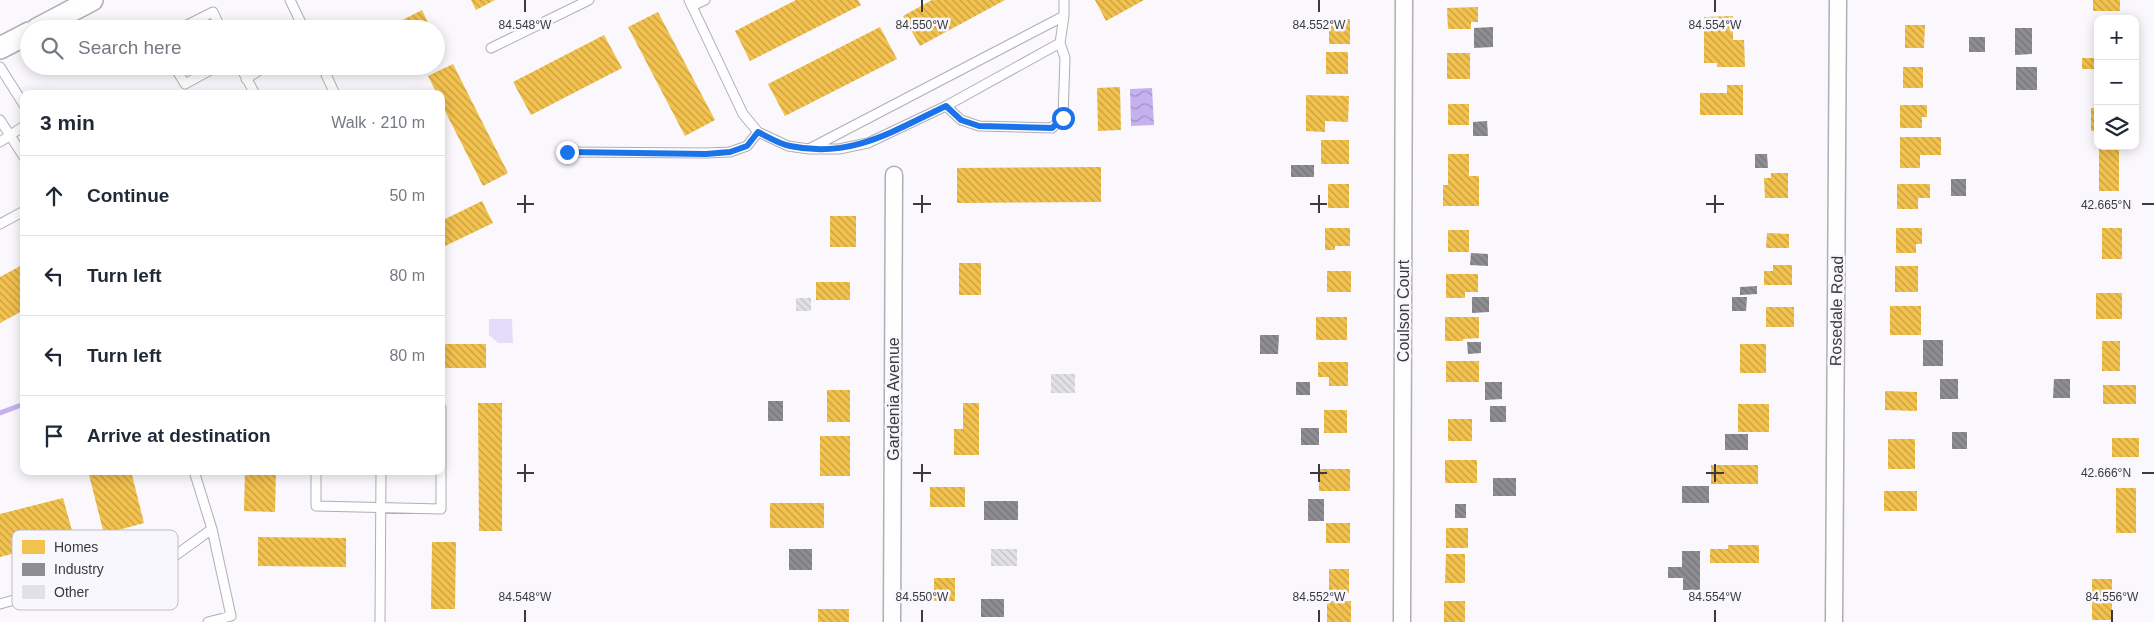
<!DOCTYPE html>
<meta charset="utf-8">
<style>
:root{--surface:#fff;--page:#f2f2f3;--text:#1f2937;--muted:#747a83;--line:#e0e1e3}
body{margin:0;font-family:Arial,sans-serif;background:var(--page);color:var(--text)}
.controls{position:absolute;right:15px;top:15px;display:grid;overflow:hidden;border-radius:10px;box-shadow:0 2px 12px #0003}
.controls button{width:45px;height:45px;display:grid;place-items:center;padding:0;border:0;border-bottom:1px solid var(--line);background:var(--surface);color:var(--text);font:25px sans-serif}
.stop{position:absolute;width:15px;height:15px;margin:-11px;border:4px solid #1a73e8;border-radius:50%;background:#fff}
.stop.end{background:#1a73e8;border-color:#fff;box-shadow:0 1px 5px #0008}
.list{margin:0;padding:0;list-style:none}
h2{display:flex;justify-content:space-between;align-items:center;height:65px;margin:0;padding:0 20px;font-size:21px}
h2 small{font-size:16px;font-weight:400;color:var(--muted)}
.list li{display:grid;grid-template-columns:32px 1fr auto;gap:15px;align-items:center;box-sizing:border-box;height:80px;padding:0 20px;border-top:1px solid var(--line)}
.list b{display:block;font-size:19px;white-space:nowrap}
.list em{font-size:16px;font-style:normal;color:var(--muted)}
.icon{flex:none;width:28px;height:28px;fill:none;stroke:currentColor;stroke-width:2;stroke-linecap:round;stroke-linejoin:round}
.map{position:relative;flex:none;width:2154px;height:622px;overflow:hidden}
.search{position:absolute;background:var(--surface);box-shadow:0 2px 12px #0003;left:20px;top:20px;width:425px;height:55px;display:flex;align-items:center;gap:12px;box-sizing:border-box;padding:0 18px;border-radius:28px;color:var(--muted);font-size:19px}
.panel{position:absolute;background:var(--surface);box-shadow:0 2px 12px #0003;left:20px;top:90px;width:425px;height:385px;border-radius:10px}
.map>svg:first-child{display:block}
.park{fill:#e5dcf9}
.water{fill:url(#water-waves)}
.homes{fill:url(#homes-back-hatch)}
.industry{fill:url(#industry-back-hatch)}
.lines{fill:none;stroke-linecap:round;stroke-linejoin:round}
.stream{stroke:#c6b1ef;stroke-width:5}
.building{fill:url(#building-back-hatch)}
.service-casing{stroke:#b0aeb2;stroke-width:11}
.minor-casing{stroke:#b0aeb2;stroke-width:19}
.tertiary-casing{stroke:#b0aeb2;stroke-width:24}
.service{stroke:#fefeff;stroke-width:9}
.minor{stroke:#fefeff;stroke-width:16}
.tertiary{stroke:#fefeff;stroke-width:21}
.route{stroke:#1a73e8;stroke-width:6}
.ticks{fill:none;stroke:#3b3a3e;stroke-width:2}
.labels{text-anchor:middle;stroke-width:5;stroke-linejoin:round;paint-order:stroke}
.street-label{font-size:16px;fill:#3b3a3e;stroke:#f9f7fe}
.key{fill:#f9f7fe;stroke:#c0bec4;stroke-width:1}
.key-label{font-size:14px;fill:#3b3a3e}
.ticks-label{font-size:12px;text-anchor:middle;fill:#3b3a3e;stroke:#f9f7fe;stroke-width:5;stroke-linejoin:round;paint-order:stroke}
</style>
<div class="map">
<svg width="2154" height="622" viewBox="0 0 2154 622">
<defs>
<pattern id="water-waves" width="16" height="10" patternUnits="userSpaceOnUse" patternTransform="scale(1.25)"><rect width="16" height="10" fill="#c6b1ef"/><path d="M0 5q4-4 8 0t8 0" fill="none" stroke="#a291c3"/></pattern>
<pattern id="homes-back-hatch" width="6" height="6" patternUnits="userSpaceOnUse" patternTransform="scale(1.25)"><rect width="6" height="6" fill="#f2c14e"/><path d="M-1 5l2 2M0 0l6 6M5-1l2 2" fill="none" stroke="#c59e42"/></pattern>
<pattern id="industry-back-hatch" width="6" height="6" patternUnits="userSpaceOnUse" patternTransform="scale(1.25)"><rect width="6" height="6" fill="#8d8d92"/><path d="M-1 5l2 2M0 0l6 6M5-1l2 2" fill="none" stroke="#747479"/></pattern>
<pattern id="building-back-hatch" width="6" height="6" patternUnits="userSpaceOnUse" patternTransform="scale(1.25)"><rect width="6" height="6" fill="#e1e0e4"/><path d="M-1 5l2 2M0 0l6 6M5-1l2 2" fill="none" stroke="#c2c1c5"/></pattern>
</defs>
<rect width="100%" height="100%" fill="#faf8fd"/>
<path class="park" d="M512,319L513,343H498L489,335V319Z"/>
<path class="water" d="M1152,88L1154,125L1131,126L1130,89Z"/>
<path class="homes" d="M471,0H495L476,10Z
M796,0H858L861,5L750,61L735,31Z
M932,0H1005L920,46L903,16Z
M1095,0H1144L1106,21Z
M2093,0H2120V11H2093Z
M1478,7V22H1471V29H1448L1447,8Z
M422,10L431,29H385Z
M658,12L715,120L685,136L628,27Z
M1733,16V40H1744L1745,67H1717V63H1704V17Z
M1329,19H1350V44H1329Z
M1905,25H1925L1924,48H1905Z
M880,27L897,59L785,116L768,84Z
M604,35L622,68L531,115L513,82Z
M1326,52H1348V74H1326Z
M1447,53H1470V79H1447Z
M2082,58H2098V69H2082Z
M453,64L508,173L483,186L441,103V94H437L428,76Z
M1903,67H1923V88H1903Z
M1727,85H1743V115H1700V93H1727Z
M1120,87L1121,130L1098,131L1097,88Z
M1306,95L1349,96L1348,122L1325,121V132L1306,131Z
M1448,104H1469V125H1448Z
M1900,105H1927V117H1922V128H1900Z
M2091,108H2098V131H2091Z
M1900,137H1941V155H1920V168H1900Z
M1321,140H1349V164H1321Z
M2099,146H2119V191H2099Z
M1448,154H1469V176H1479V206H1443V185H1448Z
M1101,167V202L957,203V168Z
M1771,173H1788V198H1765L1764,178H1771Z
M1328,184H1349V208H1328Z
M1897,184H1930V198H1918V209H1897Z
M482,201L493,223L441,248V221Z
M830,216H856V247H830Z
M1325,228H1350V246H1335V250H1325Z
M1896,228H1922V244H1916V253H1896Z
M2102,228H2122V259H2102Z
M1448,230H1469V252H1448Z
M1767,233L1789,234V248H1766Z
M959,263H981V295H959Z
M24,264V310L0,323V277Z
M1773,265H1792V285H1764V271H1773Z
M1895,266H1918V292H1895Z
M1327,271H1351V292H1327Z
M1446,274H1478V292H1465V298H1446Z
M816,282H850V300H816Z
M2096,293H2122V319H2096Z
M1890,306H1921V335H1890Z
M1766,307H1794V327H1766Z
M1316,317H1347V340H1316Z
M1445,317H1479V338L1463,339V341H1445Z
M2102,341H2120V371H2102Z
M441,344H486V368H441Z
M1740,344H1766V373H1740Z
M1446,361H1479V382H1446Z
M1318,362H1348V386H1329V377H1318Z
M2103,385H2136V404H2103Z
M827,390H850V422H827Z
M1885,391L1917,392V411L1885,410Z
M478,403H502V531H479Z
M963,403H979V455H954V429H963Z
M1738,404H1769V432H1738Z
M1324,410H1347V433H1324Z
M1448,419H1472V441H1448Z
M820,436H850V476H820Z
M2112,438H2139V457H2112Z
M1888,439H1915V469H1888Z
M1445,460H1477V483H1445Z
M1711,465H1758V484H1711Z
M1319,469H1350V491H1319Z
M88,471H131L144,523L104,534Z
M245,471H276L275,512L244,511Z
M930,487H965V507H930Z
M2116,488H2136V533H2116Z
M1884,491H1917V511H1884Z
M63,498L74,538L0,557V514Z
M770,503H824V528H770Z
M1326,523H1350V543H1326Z
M1446,528H1468V548H1446Z
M258,537L346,538V567L258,566Z
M432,542H456L455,609H431Z
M1728,545H1759V563H1710V549H1728Z
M1446,554H1465V583H1445Z
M1329,569H1349V593H1329Z
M934,578H955V601H934Z
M2092,579H2112V620H2092Z
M1327,601H1351V622H1327Z
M1444,601H1465V622H1444Z
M818,609H849V622H818Z"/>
<path class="industry" d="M1493,27V47L1474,48V28Z
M2015,28H2032V54L2015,55Z
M1969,37H1985V52H1969Z
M2016,67H2037V90H2016Z
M1487,121L1488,136H1473V122Z
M1755,154H1767L1768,168H1755Z
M1291,165H1314V177H1291Z
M1951,179H1966V196H1951Z
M1471,253L1488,254V266L1470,265Z
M1757,286V294L1740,295V287Z
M1472,297H1489V312L1472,313Z
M1732,297H1747L1746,311H1732Z
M1260,335H1279L1278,354H1260Z
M1923,340H1943V366H1923Z
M1467,342H1481V353L1468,354Z
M1940,379H1958V399H1940Z
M2054,379H2070V398H2053Z
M1296,382H1310V395H1296Z
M1485,382H1502V399L1485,400Z
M768,401H783V421H768Z
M1490,406H1506V422H1490Z
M1301,428H1319V445H1301Z
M1952,432H1967V449H1952Z
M1725,434H1748V450H1725Z
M1493,478H1516V496H1493Z
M1682,486H1709V503H1682Z
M1308,499H1324V521H1308Z
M984,501H1018V520H984Z
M1455,504H1466V518H1455Z
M789,549H812V570H789Z
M1682,551H1700V590H1683V578H1668V567H1682Z
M981,599H1004V617H981Z"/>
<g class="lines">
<path class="stream" d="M0,413L24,404"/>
</g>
<path class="building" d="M796,298H811V311H796Z
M1051,374H1075V393H1051Z
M991,549H1017V566H991Z"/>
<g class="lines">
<g class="service-casing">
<path id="service" d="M290,0L304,29
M689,0L743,114L758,132L788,146L809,149H839L868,143L946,106L1060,43L1064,16V0
M692,6L705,0
M179,29L213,12L221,29
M491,48L589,0
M174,66L185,84L218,66
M240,66L255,94
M322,66L335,94
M0,67L24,105
M246,79L266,66
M946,106L961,120L979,126L1052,128L1063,117L1065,58L1060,43
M0,120L24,157
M0,142L24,126
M809,149L1064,16
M567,152L706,153L730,152L747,146L758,132
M0,224L24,211
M194,471L212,529
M316,471V506L441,509V408
M0,604L176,555L212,529L231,616L208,622
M380,622L381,471"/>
</g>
<g class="minor-casing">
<path id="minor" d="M892,622L894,175
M1402,622L1404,0
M1834,622L1838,0"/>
</g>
<g class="tertiary-casing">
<path id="tertiary" d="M37,29L92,0
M0,48L29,33"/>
</g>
<use href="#service" class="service"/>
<use href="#minor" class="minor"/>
<use href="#tertiary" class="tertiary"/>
</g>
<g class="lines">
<path class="route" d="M567,152L706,154L730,152L747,146L758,132C768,137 779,144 790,146C851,159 893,131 946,106L961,120L979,126L1052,128L1063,118"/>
</g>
<path class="ticks" d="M525,0V12M922,0V12M1319,0V12M1715,0V12M525,195V213M922,195V213M1319,195V213M1715,195V213M517,204H534M913,204H931M1310,204H1327M1706,204H1724M2142,204H2154M525,464V482M922,464V482M1319,464V482M1715,464V482M517,473H534M913,473H931M1310,473H1327M1706,473H1724M2142,473H2154M525,610V622M922,610V622M1319,610V622M1715,610V622M2112,610V622"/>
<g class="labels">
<g class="street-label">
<text transform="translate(1403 311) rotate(-90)" y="6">Coulson Court</text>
<text transform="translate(1836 311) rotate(-89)" y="6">Rosedale Road</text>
<text transform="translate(893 399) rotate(-90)" y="6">Gardenia Avenue</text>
</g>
</g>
<rect x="12" y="530" width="166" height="80" rx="8" class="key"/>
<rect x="22" y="540" width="23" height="14" fill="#f2c14e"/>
<rect x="22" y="563" width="23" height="13" fill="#8d8d92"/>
<rect x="22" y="585" width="23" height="14" fill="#e1e0e4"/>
<g class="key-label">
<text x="54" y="552">Homes</text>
<text x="54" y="574">Industry</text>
<text x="54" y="597">Other</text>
</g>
<g class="ticks-label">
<text x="525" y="29">84.548°W</text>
<text x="922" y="29">84.550°W</text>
<text x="1319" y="29">84.552°W</text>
<text x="1715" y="29">84.554°W</text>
<text x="2106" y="209">42.665°N</text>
<text x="2106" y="477">42.666°N</text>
<text x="525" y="601">84.548°W</text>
<text x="922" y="601">84.550°W</text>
<text x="1319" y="601">84.552°W</text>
<text x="1715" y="601">84.554°W</text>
<text x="2112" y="601">84.556°W</text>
</g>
</svg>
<div class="controls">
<button>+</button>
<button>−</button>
<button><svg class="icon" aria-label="layers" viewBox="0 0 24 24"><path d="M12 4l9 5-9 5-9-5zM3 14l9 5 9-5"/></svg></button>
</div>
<div class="stop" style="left:1063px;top:118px"></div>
<div class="stop end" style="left:567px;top:152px"></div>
<div class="search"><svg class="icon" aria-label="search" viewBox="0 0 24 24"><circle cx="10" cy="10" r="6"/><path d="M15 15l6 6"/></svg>Search here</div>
<section class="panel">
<h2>3 min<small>Walk · 210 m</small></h2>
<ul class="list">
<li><svg class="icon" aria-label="ahead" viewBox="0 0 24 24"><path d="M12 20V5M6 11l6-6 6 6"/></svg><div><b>Continue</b></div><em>50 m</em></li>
<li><svg class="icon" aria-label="left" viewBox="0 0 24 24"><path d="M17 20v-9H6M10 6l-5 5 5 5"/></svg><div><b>Turn left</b></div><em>80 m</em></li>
<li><svg class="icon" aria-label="left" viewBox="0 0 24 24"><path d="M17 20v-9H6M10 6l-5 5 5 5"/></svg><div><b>Turn left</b></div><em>80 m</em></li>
<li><svg class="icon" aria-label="arrive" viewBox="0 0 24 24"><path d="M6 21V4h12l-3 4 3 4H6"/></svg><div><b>Arrive at destination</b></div></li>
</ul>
</section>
</div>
